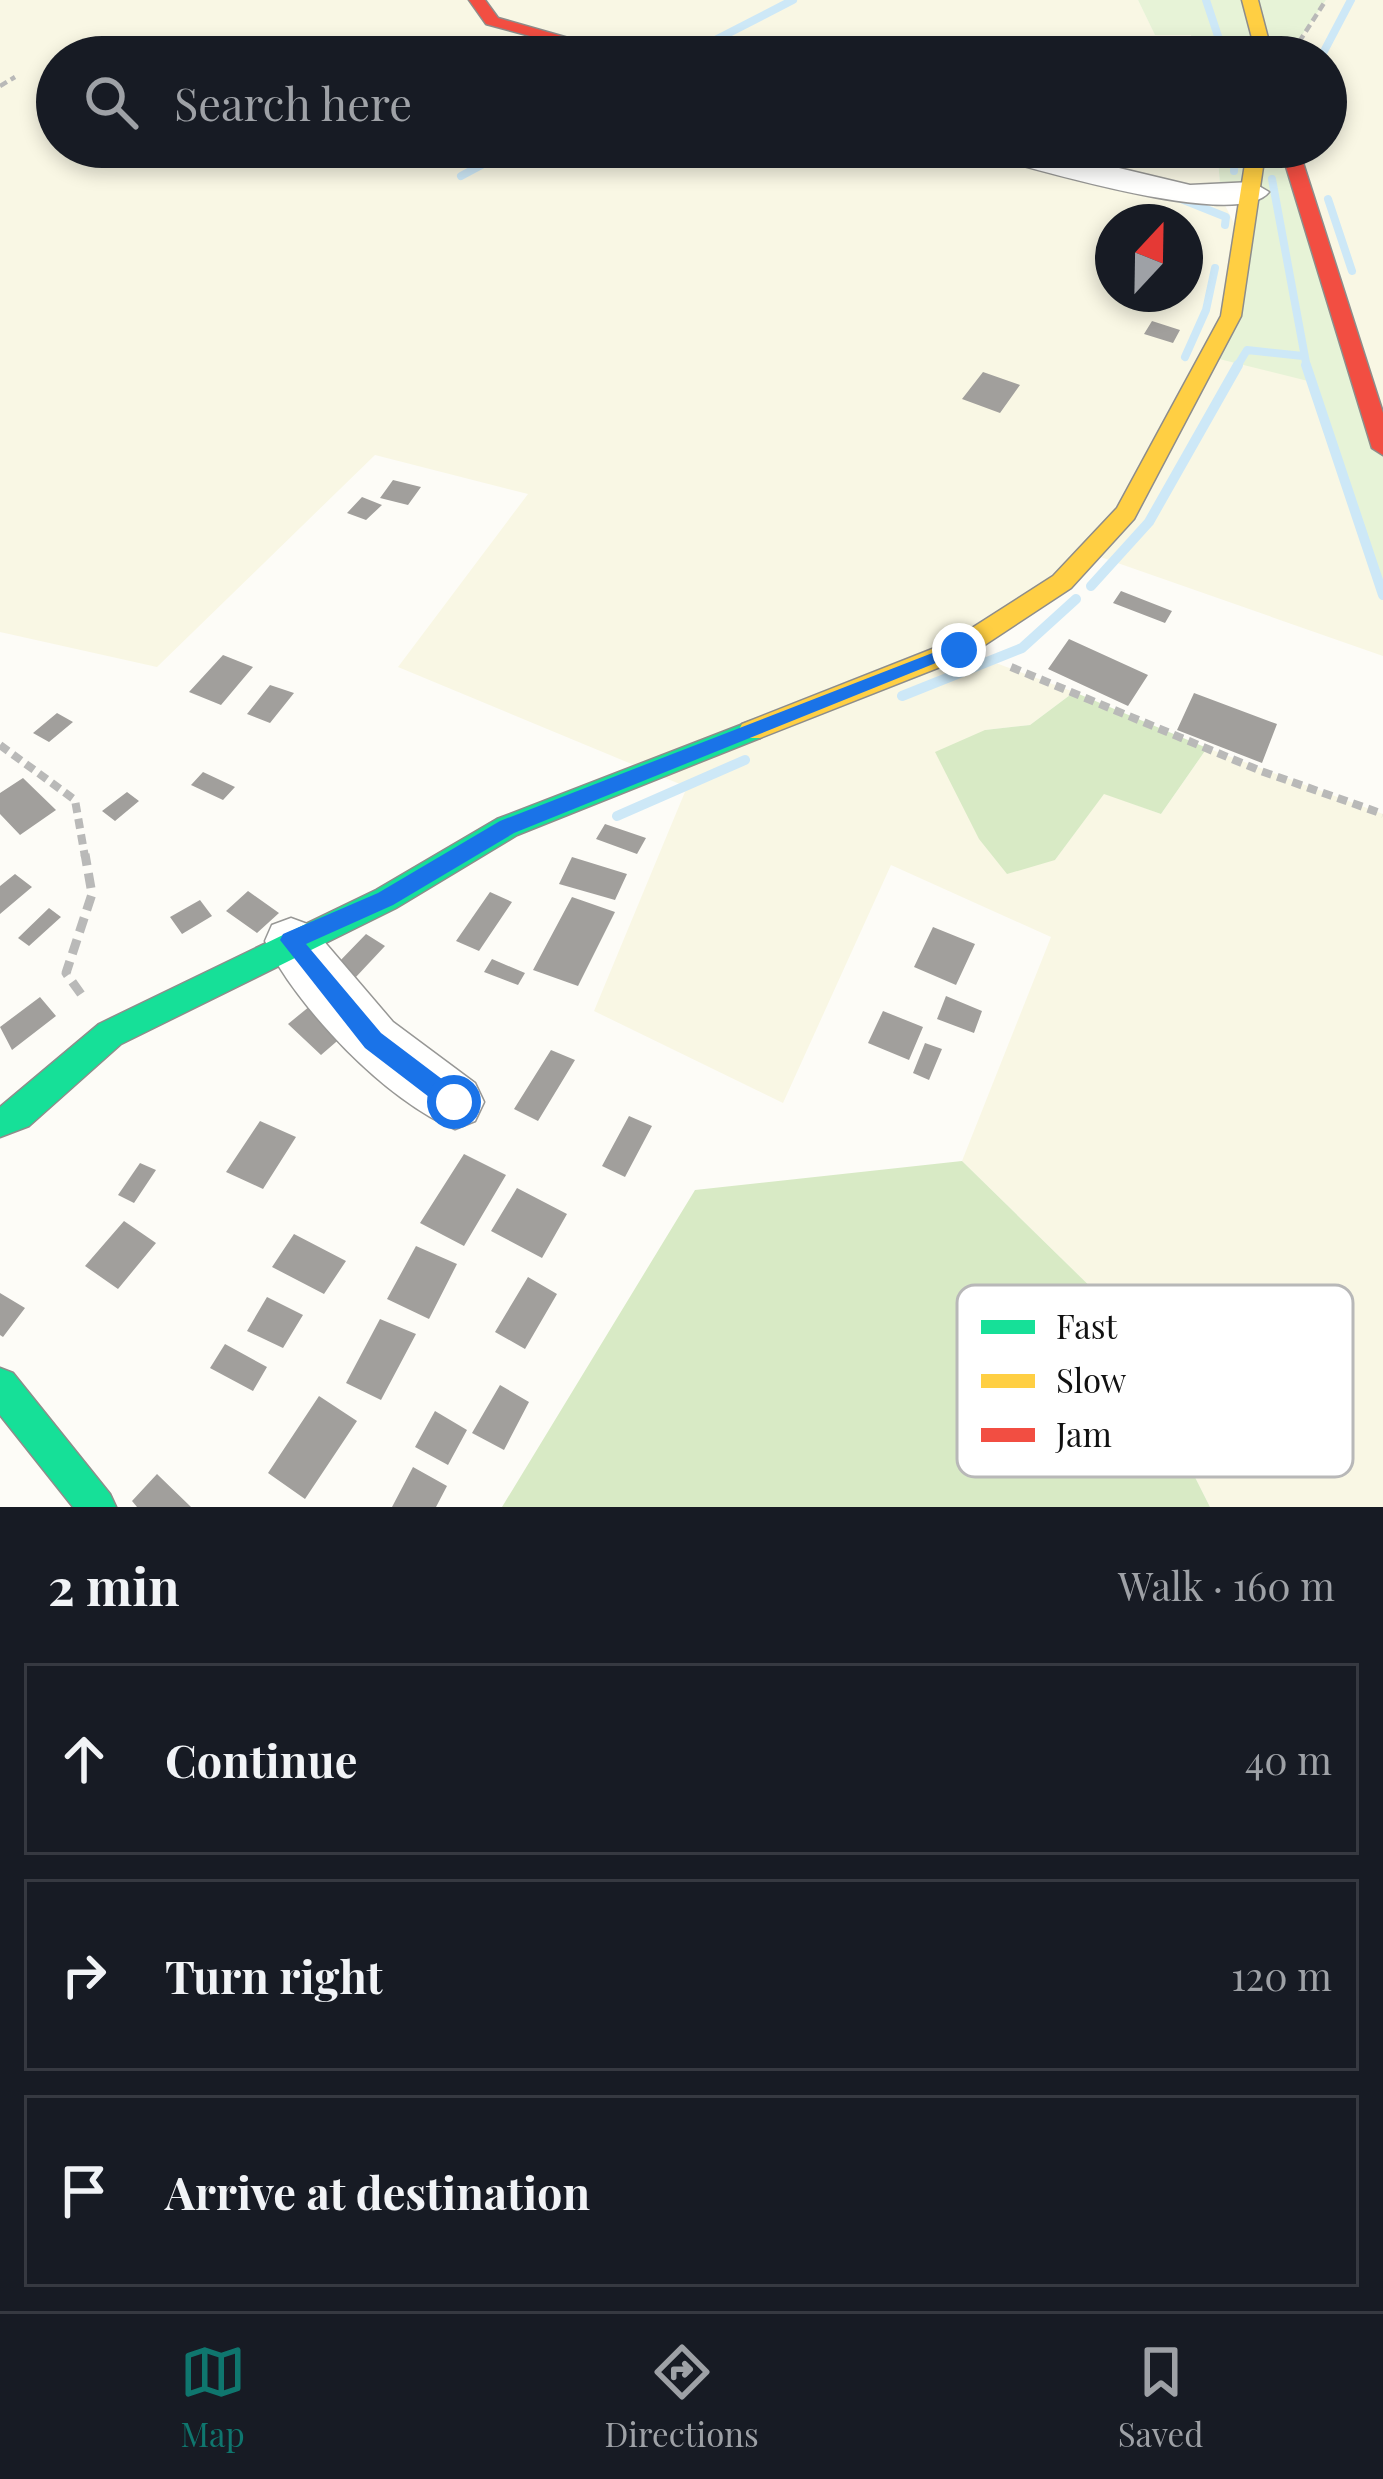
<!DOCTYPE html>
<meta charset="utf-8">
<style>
:root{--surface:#171b24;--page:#20242c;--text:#f1f3f6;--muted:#9ea1a6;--line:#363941;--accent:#0f766e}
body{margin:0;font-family:"Playfair Display",serif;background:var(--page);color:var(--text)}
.compass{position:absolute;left:1095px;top:204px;width:108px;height:108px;border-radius:50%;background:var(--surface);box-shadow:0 6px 18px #0003;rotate:22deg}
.stop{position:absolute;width:36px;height:36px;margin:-27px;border:9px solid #1a73e8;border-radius:50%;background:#fff}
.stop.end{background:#1a73e8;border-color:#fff;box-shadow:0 3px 12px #0008}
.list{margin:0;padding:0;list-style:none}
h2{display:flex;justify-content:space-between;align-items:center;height:156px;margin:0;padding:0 48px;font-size:51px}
h2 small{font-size:39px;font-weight:400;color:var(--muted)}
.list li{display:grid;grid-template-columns:78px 1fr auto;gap:36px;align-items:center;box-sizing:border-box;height:192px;margin:0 24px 24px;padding:0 24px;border:3px solid var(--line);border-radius:0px}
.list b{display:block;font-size:45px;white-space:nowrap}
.list em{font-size:39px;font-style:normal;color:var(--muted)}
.icon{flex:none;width:66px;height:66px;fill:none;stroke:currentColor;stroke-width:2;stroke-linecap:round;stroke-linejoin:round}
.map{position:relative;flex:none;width:1383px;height:1507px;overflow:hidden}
.search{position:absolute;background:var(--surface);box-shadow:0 6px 18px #0003;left:36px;right:36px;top:36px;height:132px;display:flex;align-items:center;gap:30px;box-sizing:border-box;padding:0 42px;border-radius:66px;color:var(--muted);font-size:45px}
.sheet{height:804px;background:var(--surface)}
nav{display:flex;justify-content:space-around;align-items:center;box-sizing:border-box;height:168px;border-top:3px solid var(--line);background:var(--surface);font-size:33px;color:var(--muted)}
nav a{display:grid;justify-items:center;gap:6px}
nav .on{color:var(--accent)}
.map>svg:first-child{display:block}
.farmland{fill:#f9f7e4;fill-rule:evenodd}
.green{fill:#e7f3d7}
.forest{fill:#d8eac5}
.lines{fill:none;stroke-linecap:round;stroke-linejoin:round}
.stream-far1{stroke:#cde8f7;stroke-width:8}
.stream{stroke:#cde8f7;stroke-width:10}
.building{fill:#a19f9c}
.street-casing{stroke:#979795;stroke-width:3}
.fast-casing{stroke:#8e8d8b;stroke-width:3}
.slow-casing{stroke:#8e8d8b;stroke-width:3}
.jam-casing{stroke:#8e8d8b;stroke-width:3}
.path-far2{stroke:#b9b9b8;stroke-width:4.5;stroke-dasharray:8 4.5;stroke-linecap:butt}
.path-far1{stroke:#b9b9b8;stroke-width:8;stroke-dasharray:10 6;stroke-linecap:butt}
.path{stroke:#b9b9b8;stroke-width:9;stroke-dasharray:15 8;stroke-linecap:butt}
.street{fill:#fffffe;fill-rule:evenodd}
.fast{fill:#16e098;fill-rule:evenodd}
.slow{fill:#ffcf43;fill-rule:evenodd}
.jam{fill:#f24e42;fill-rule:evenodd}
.route{fill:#1a73e8}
.key{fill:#fff;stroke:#b8b8b8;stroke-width:3}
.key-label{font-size:33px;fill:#111}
</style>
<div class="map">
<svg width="1383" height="1507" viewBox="0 0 1383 1507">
<rect width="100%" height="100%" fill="#fdfcf7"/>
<path class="farmland" d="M0,0H1138L1155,34H1191L1196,57H57V147H1217L1221,197L1312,382L1383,595V656L1089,553L961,650L1074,692L1030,725L985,730L1055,860L1104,793L1161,814L1207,748L1383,814V1507H1210L1108,1304L962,1161L1051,937L891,865L783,1103L594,1011L687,787L398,667L528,494L375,455L157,667L0,632ZM1113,222H1185V294H1113Z
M1326,0H1383V448L1289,147H1326V57H1287Z"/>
<path class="green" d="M1138,0H1326L1287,57H1196L1191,35H1155Z
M1217,147H1289L1383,448V595L1312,382L1211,357L1250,209L1221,197Z"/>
<path class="forest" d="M1074,692L1207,748L1161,814L1104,794L1055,860L1007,874L979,839L935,752L985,730L1030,725Z
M962,1161L1108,1304L1210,1507H502L695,1190Z"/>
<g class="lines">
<path class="stream-far1" d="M1206,0L1225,57
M682,57L793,0
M1321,57L1351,0
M1234,171L1235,150L1250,147
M461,176L515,147
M1272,179L1307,368
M1181,199L1226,217L1225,225
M1328,199L1352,271
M1185,357L1206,310L1215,268
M1236,368L1247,350L1303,356"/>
<path class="stream" d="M1306,365L1383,595
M1091,586L1149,522L1238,365
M902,696L1022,648L1076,599
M617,816L745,760"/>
</g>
<path class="building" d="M1152,321L1180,330L1173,343L1144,334Z
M983,372L1020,385L1000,413L962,399Z
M393,480L421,487L408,505L380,498Z
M362,497L382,505L366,520L347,513Z
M1121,591L1172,611L1165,623L1113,603Z
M1069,639L1148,675L1128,706L1048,669Z
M223,655L253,667L221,705L189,692Z
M270,685L294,693L270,723L247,714Z
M1194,693L1277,724L1262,763L1177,730Z
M57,713L73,722L49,742L33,733Z
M203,772L235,787L223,800L191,785Z
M23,778L56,810L20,835L0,814V793Z
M127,792L139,801L115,821L102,811Z
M605,824L646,838L637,854L596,839Z
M572,857L627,874L615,900L559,884Z
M15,874L32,887L0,914V886Z
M248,891L279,913L257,933L226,911Z
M490,892L512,902L479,951L456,941Z
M572,897L615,912L578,986L533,970Z
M200,900L212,916L182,934L170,917Z
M49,908L61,917L29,946L18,938Z
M933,927L975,944L956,985L914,967Z
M366,934L385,946L355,978L336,965Z
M492,959L525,973L518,985L484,972Z
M946,996L982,1011L974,1033L937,1019Z
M40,997L56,1016L12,1050L0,1027Z
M310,1006L343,1036L321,1055L288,1024Z
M883,1011L923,1027L909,1060L868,1043Z
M925,1043L942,1049L929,1080L913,1073Z
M551,1050L575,1060L538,1121L514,1109Z
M629,1116L652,1126L625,1177L602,1166Z
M260,1121L296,1137L263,1189L226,1172Z
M464,1154L506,1175L464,1246L420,1223Z
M140,1163L156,1170L134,1203L118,1195Z
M517,1188L567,1214L542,1258L491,1231Z
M124,1221L156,1243L118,1289L85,1266Z
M294,1234L346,1261L324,1294L272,1267Z
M416,1246L457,1264L429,1319L387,1299Z
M528,1277L557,1294L525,1349L495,1332Z
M0,1293L25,1308L3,1337L0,1335Z
M267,1297L303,1315L283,1348L247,1331Z
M380,1319L416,1334L381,1400L346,1383Z
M225,1344L267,1367L253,1391L210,1368Z
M500,1385L529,1402L504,1450L472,1433Z
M319,1396L357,1421L305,1499L268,1473Z
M435,1411L467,1430L448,1465L415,1447Z
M413,1467L447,1486L436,1507H392Z
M157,1474L191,1507H137L132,1501Z"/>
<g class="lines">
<g class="street-casing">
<path id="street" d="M974,147H1031L1190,185L1252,182L1269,192C1238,232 1027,166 979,154Z
M291,918L310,925L393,1022L475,1083L484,1102L475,1121L455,1129C387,1102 296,1007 265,941L272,925Z"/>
</g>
<g class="fast-casing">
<path id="fast" d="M751,721L760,724L764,731L760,738L517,835L396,908L121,1044L29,1126L0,1137V1107L99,1024L376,890L497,819Z
M0,1368L13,1373L110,1494L116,1507H73L0,1415Z"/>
</g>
<g class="slow-casing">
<path id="slow" d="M1242,0H1258L1273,57H1257Z
M1291,150L1297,151V159L1263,167L1241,316L1134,519L1071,588L968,656L760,738H742L738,731L742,724L950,642L1053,576L1117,508L1221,316L1245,164Z"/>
</g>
<g class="jam-casing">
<path id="jam" d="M469,0H485L498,18L635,57H608L486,24Z
M1280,147H1298L1383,413V455L1372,448Z"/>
</g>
<path class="path-far2" d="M1299,42L1326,0
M0,86L15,77"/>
<path class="path-far1" d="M1011,667L1261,771L1383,814
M0,745L75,800L85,857"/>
<path class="path" d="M81,994L66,973L92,894L85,854"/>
<use href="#street" class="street"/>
<use href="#fast" class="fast"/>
<use href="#slow" class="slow"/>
<use href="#jam" class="jam"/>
</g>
<path class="route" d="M953,645L968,650L514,833L393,905L306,944L381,1033L463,1095V1110H446L365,1048L280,940L283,934L378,893L500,821Z"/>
<rect x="957" y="1285" width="396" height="192" rx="18" class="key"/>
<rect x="981" y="1320" width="54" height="14" fill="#16e098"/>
<rect x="981" y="1374" width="54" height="14" fill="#ffcf43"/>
<rect x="981" y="1428" width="54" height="14" fill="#f24e42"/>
<g class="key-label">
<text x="1056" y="1339">Fast</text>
<text x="1056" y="1393">Slow</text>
<text x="1056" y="1447">Jam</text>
</g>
</svg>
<svg class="compass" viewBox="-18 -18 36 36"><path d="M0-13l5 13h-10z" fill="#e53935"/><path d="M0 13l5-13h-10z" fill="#9ea1a6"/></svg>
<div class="stop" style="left:454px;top:1102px"></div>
<div class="stop end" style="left:959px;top:650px"></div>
<div class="search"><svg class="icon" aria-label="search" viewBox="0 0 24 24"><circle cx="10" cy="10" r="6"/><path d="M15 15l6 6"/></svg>Search here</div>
</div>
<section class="sheet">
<h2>2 min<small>Walk · 160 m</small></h2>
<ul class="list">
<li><svg class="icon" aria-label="ahead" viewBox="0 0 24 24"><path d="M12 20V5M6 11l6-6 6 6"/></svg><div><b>Continue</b></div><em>40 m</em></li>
<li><svg class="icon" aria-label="right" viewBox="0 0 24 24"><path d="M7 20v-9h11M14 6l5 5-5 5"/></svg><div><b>Turn right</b></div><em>120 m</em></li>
<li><svg class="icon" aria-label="arrive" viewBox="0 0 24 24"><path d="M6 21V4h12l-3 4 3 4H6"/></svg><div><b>Arrive at destination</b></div></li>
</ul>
</section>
<nav>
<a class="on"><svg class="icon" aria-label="map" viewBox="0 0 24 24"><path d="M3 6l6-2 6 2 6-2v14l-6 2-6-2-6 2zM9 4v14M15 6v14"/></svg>Map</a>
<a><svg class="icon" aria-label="directions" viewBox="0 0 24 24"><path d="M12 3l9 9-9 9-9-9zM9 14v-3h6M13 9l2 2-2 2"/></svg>Directions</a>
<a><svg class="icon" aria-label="saved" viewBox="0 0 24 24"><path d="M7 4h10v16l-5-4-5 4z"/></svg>Saved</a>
</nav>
